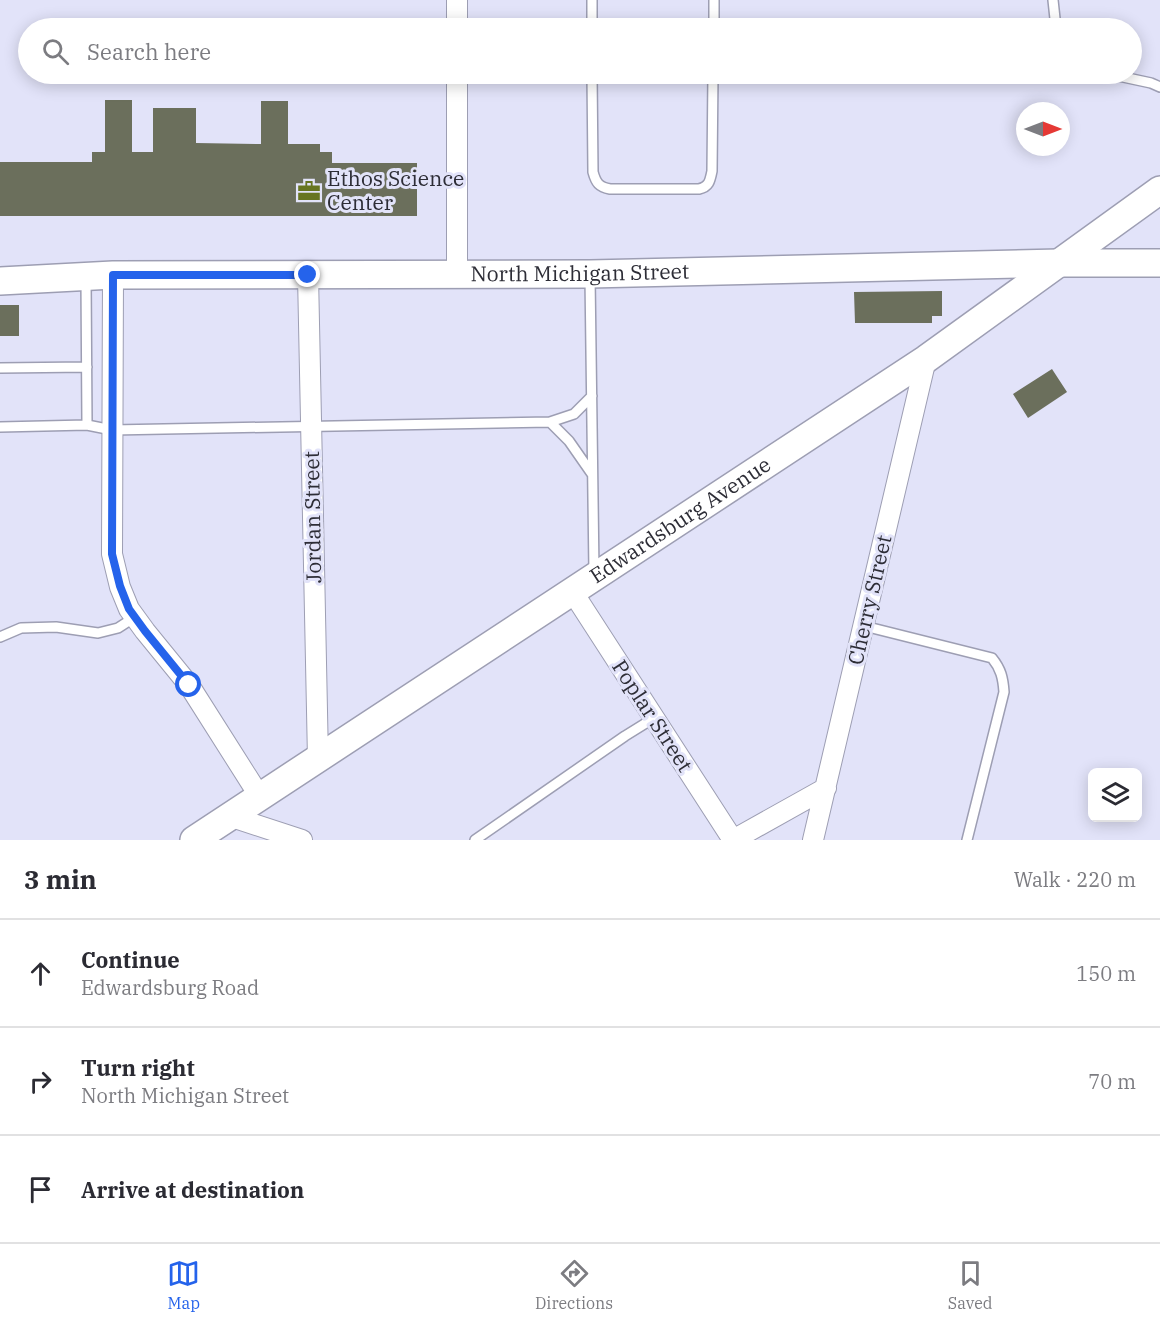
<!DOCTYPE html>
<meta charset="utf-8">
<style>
:root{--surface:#fff;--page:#f2f2f3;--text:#2b2b33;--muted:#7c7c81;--line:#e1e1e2;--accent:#2563eb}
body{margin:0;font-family:"IBM Plex Serif",serif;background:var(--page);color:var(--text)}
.controls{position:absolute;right:18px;bottom:18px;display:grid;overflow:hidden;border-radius:9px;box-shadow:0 3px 15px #0003}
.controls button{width:54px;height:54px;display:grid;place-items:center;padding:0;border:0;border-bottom:2px solid var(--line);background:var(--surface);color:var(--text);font:30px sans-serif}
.compass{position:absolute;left:1016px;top:102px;width:54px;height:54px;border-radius:50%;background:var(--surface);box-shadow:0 3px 15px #0003;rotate:90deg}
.stop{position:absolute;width:18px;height:18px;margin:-14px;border:4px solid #2563eb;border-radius:50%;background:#fff}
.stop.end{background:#2563eb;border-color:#fff;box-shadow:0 2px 6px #0008}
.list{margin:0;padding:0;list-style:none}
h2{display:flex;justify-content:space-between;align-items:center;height:78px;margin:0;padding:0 24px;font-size:26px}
h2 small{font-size:20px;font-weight:400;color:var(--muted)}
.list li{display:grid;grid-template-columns:39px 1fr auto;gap:18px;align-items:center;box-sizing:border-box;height:108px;padding:0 24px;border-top:2px solid var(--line)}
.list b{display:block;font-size:22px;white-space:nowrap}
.list p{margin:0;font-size:20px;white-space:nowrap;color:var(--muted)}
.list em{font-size:20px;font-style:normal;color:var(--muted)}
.icon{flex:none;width:33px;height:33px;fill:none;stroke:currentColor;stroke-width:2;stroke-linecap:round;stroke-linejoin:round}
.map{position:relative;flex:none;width:1160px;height:840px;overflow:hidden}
.search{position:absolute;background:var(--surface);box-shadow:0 3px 15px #0003;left:18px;right:18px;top:18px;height:66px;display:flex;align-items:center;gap:15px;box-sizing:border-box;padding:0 21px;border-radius:33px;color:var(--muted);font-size:22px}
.sheet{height:402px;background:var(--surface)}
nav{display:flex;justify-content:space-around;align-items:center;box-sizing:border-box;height:84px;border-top:2px solid var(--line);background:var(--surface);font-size:16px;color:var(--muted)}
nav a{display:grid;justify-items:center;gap:3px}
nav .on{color:var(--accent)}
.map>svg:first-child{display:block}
.building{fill:#6b6f5c}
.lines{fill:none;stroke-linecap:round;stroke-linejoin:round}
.lane-casing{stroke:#9d9eb3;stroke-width:12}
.street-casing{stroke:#9d9eb3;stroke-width:22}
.secondary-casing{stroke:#9d9eb3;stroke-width:30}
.lane{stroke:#fff;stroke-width:9}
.street{stroke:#fff;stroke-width:20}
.secondary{stroke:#fff;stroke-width:27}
.route{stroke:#2563eb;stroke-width:8}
.labels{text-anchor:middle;stroke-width:6;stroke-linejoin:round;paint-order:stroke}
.poi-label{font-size:21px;fill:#2d2d36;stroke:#e2e3f9;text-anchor:start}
.street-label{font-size:21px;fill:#2d2d36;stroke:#e2e3f9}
</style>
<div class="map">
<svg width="1160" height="840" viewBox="0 0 1160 840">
<rect width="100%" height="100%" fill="#e2e3f9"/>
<path class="building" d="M105,100H132V152H153V108H196V143L261,144V101H288V144H320V152H332V163H417V216H0V162H92V152H105Z
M942,291V316H932V323H855L854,292Z
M0,305H19V336H0Z
M1052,369L1067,392L1028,418L1013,394Z"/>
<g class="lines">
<g class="lane-casing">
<path id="lane" d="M592,0V28
M1053,0L1056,28
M457,28L714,26
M714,28V0
M592,74L593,172C596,183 599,187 610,189H699C709,187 710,181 712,171L713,74
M1109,74L1151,83L1160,87
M590,277L594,572
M0,368L87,367
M550,422L569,441L592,474
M87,425L112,430L550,422L574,414L592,396
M0,427L87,425L86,279
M864,626L992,658C1001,669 1003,678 1004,692L967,840
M0,637L21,628L56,627L98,633L118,628L135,617
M475,840L625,736L654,718"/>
</g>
<g class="street-casing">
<path id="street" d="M457,28V0
M113,275L112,554L120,587L129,609L145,631L189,685L260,797
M308,275L318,759
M457,275V74
M572,591L733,840
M229,816L302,840
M733,840L826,788
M813,840L926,359"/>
</g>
<g class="secondary-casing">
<g id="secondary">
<path id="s1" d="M0,281L113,275L590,274L1059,263H1160"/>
<path id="s2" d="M194,840L926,359L1160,190"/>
</g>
</g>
<use href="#lane" class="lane"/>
<use href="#street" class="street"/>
<use href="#secondary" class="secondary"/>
</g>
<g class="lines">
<path class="route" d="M189,685L145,631L129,609L120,586L112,554L113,275H308"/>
</g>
<defs>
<g id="office-bare" transform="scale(1.8)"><path d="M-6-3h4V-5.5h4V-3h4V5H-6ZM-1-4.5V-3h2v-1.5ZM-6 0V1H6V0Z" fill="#677522" stroke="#e2e3f9" stroke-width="2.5" paint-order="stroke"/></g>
</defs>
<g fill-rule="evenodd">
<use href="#office-bare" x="309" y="191"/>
</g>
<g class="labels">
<g class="poi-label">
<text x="327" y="186">Ethos Science<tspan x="327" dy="24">Center</tspan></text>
</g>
<g class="street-label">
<text dy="7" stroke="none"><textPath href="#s1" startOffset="580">North Michigan Street</textPath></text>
<text transform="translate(313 517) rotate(-91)" y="7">Jordan Street</text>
<text dy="7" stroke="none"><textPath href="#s2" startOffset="582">Edwardsburg Avenue</textPath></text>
<text transform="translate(870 600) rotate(-77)" y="7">Cherry Street</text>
<text transform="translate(652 716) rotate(57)" y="7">Poplar Street</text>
</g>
</g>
</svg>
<div class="controls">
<button><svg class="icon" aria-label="layers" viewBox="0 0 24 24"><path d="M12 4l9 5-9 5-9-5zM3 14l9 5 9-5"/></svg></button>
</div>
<svg class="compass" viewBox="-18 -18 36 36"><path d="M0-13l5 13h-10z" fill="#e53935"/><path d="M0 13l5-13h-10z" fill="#7c7c81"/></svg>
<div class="stop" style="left:189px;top:685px"></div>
<div class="stop end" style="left:308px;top:275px"></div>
<div class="search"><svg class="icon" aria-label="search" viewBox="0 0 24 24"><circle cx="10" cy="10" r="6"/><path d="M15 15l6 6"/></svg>Search here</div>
</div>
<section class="sheet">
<h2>3 min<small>Walk · 220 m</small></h2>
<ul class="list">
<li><svg class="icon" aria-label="ahead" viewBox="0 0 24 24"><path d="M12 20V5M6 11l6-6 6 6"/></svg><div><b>Continue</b><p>Edwardsburg Road</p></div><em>150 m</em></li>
<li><svg class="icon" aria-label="right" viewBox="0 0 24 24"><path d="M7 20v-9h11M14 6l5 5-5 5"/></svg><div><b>Turn right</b><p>North Michigan Street</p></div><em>70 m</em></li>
<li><svg class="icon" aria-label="arrive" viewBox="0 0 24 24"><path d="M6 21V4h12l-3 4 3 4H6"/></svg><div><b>Arrive at destination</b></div></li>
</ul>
</section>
<nav>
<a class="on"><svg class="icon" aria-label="map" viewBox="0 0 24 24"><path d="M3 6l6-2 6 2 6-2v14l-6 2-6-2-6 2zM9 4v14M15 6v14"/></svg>Map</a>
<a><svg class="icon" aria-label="directions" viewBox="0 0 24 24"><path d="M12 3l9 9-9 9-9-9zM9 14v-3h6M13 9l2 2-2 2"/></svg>Directions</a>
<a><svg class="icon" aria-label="saved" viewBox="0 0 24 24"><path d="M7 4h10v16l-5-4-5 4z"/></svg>Saved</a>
</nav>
